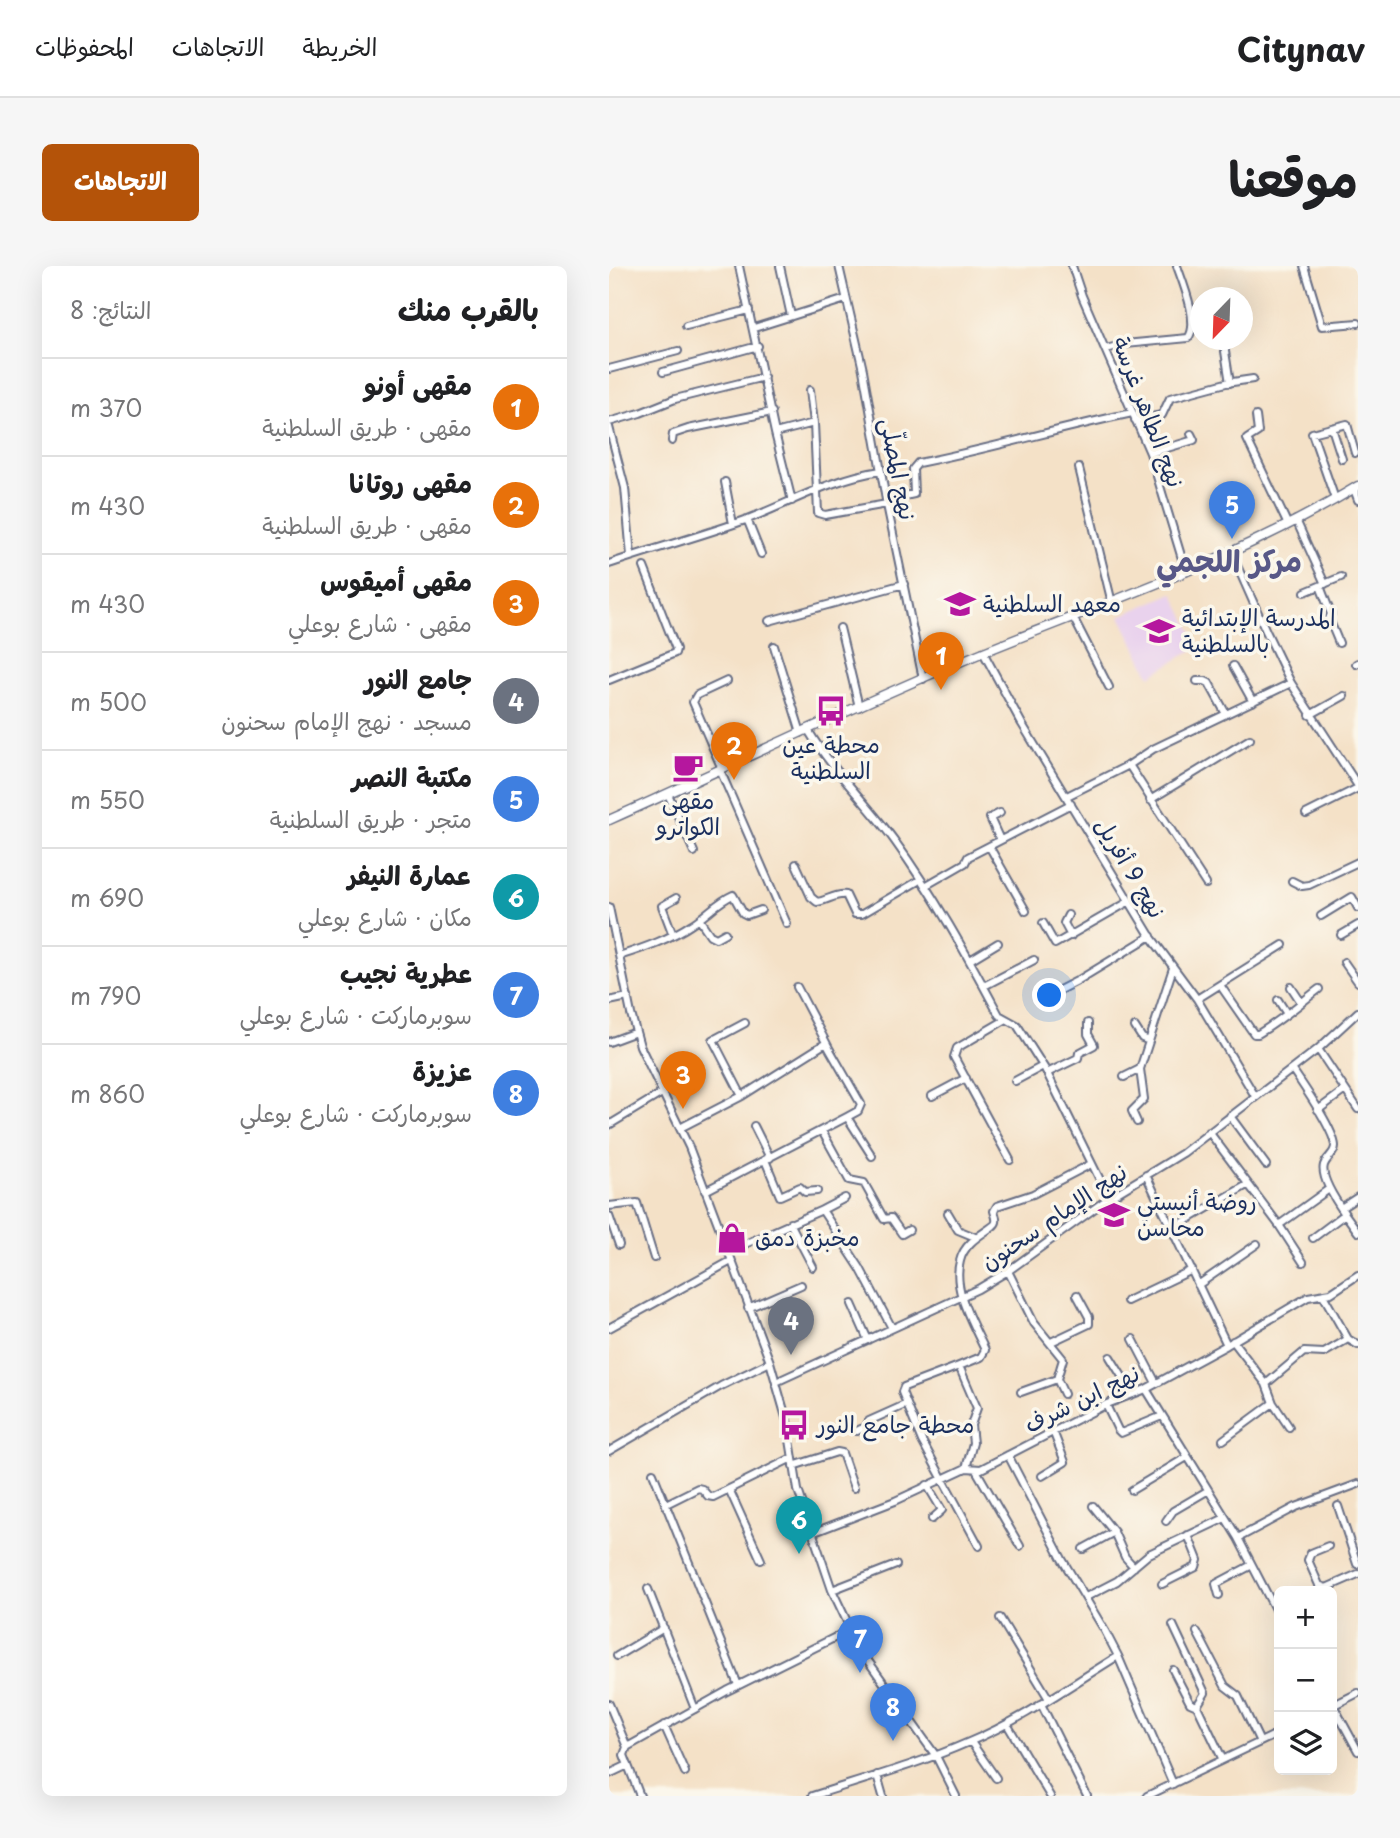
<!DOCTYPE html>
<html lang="ar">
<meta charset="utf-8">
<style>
:root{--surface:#fff;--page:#f6f6f6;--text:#202124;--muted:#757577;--line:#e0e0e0;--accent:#b45309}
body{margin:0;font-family:"Playpen Sans","Playpen Sans Arabic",sans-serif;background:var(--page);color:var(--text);direction:rtl}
.controls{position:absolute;right:21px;bottom:21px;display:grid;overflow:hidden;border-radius:10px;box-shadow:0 7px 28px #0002}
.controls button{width:63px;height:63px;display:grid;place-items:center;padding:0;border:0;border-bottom:2px solid var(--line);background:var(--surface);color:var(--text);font:35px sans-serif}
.compass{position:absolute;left:581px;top:21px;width:63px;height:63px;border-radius:50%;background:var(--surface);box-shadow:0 7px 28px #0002;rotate:203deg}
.you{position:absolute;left:441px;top:730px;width:24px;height:24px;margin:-18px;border:5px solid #fff;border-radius:50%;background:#1a73e8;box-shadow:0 0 0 10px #1a73e833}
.badge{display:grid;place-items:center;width:46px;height:46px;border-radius:50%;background:var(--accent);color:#fff;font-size:23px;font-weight:700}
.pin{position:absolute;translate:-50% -58px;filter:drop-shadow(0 2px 4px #0008)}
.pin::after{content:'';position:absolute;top:37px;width:24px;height:21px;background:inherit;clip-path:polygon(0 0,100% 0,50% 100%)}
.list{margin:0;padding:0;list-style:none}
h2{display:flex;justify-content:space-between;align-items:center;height:91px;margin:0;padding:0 28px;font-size:30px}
h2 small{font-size:23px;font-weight:400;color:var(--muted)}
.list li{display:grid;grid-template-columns:46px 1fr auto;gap:21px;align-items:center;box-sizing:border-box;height:98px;padding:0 28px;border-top:2px solid var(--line)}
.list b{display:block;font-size:26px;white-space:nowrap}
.list p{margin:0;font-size:23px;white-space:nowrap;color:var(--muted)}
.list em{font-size:23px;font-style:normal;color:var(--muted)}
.icon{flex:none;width:38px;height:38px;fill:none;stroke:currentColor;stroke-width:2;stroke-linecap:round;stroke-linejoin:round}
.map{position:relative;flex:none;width:749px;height:1530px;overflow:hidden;direction:ltr;border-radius:10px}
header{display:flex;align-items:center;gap:42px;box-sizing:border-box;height:98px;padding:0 35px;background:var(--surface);border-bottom:2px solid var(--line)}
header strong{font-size:33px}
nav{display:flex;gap:38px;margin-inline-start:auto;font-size:24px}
.intro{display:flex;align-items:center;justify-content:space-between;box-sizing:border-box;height:168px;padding:0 42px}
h1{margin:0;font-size:49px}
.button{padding:18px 32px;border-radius:10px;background:var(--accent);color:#fff;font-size:24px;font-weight:700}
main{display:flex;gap:42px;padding:0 42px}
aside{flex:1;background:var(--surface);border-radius:10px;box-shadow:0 7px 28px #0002}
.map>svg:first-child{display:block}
.built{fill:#e9d2ed}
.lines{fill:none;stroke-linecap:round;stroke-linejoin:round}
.minor-casing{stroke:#676d83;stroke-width:10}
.major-casing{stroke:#676d83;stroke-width:11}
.minor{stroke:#fff;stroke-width:6}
.major{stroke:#fff;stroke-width:8}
.labels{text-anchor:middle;stroke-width:7;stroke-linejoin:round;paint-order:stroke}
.street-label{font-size:23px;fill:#1b2f5e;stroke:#fbf7ec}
.poi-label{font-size:23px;fill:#1b2f5e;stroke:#fbf7ec;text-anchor:start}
.district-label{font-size:30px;font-weight:bold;fill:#585887;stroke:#fbf7ec}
</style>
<header>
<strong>Citynav</strong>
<nav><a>الخريطة</a><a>الاتجاهات</a><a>المحفوظات</a></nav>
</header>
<div class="intro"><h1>موقعنا</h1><a class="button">الاتجاهات</a></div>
<main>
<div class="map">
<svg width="749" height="1530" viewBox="0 0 749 1530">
<rect width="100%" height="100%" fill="#fbf7ec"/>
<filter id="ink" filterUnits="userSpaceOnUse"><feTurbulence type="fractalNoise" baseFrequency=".0143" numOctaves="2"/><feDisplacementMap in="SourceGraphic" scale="14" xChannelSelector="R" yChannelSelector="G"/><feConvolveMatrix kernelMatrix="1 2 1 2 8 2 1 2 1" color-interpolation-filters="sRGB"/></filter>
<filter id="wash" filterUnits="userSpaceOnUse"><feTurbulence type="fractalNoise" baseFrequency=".00686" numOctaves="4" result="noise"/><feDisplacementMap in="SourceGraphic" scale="28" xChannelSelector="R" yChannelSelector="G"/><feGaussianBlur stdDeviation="1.57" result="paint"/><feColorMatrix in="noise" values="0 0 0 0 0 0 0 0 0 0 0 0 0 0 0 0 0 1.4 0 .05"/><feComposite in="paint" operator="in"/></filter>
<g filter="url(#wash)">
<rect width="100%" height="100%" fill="#f4e1c7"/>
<path class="built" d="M564,327L590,380L541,410L511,350Z"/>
</g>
<g filter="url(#ink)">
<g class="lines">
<g class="minor-casing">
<path id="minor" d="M130,0L166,167L205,157L209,247L216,249L278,238
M171,0L182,50
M230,0L254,104L277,234L314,413
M463,0L473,30L541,187L577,306
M695,0L713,60L749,57
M77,60L140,44
M145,62L237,33
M615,79L621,117
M497,83L516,78L579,72C591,58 574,17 568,0
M0,103L69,85
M54,106L149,80
M201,124L205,157
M647,150L649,166L638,173L679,259
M526,154L553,149L561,132L617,117L644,113
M0,156L31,147L66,133L155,111
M0,161L16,222L22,290
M723,162L733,193
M166,167L183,235
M63,175L64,168L79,163L163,146
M541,187L585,174L582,168
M470,202L503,337
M116,216L124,258
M745,223L749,234
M726,233L703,167L738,158L746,187
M277,234L305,228L304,203L309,197C381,183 451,162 523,147
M138,253L152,288
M687,254L716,318
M622,286L657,365L682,417L749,520
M0,298C46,282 93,270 139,253C183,236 224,212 272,205
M711,320L722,348L720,353L730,377
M696,326L732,311
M464,351L500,421
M160,355L295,318
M231,362L250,441
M165,380L192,467
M374,386L413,458L542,671L588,733L646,830
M747,398L749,397
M624,400L644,436
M0,414L66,387L67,383L35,301
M588,415H596L600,417L617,448
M701,449L735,430
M199,464C223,504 257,536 285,574C325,629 358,689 390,749L408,759L436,803L500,932
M520,499L597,618
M113,503L84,436L88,429L118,415
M111,504L178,658
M59,528L85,586
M458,530L520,499L544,483L682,417
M541,534L641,473
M391,547L381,552L391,574
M697,548L749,522
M380,580L417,645
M187,598L202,631L208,636C218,635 227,627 237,629L246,648H253L311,614
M683,615L693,620L700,619L749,596
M316,620L356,597L359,591L462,538
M0,641L22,748L31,780L80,881L161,1096L178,1155L189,1224L223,1324L252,1385L327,1490L347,1530
M459,649L455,657L462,670
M712,650L743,631L749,642
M90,653L101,669L107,672L116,667
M434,657L446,678L521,635
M64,669L53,640L67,632
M732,669L749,659
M10,690C35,682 61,673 83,658C98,649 108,636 124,629L134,647L138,649L152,644
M361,694L389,677
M735,696L749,716
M611,719L645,768H649C671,755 689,739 710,723
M375,720L425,694
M682,721L692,736
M435,732L468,715L542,670
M588,733L674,679
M669,734L678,748
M0,735L19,731
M396,754L348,782L345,791L401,894
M526,761L533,772L540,775
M0,776L27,766
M709,783L749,843
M683,803C693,818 725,863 726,880C726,888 718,891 715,899C711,912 729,938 736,948L704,972
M438,807L469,792L470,787L485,779L479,768V757
M515,811L531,803
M406,815L434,800
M133,830L104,774L136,757
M323,830L357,812
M709,844L736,824
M621,850L657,899
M238,851L263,890
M528,856L523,845L535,833L531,803L564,702
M0,859L53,827
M145,860L161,892
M71,862L133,830L217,777
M213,865L240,914L255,917L275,953L282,952L293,968L300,964
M600,866L670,959L720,923
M156,894L171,930L191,921L196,926L208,925
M537,909L618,1079
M96,925L238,851L249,845L252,838L221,784L188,721
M0,940L28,937L45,992
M732,942L749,931
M213,944L236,932
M339,947L349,964L366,971
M736,948L749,966
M0,950L10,979
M181,957L204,1001
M670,959L694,996
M563,963L638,919
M118,986L213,944L251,1002L283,1062
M399,1005L425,1057L454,1093L448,1113L412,1126
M589,1019L648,978
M714,1029L739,1073L749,1079
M518,1035L583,1004
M243,1038L259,1074
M139,1042L192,1019
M0,1062L122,995
M524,1073L547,1117
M624,1075L657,1118
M442,1076L480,1058V1051L468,1029
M501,1091L524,1128
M350,1100L372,1091L376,1084C364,1058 343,1024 351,995C356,972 386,963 387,956C388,952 386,949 385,945L388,940L424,928L482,898
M448,1113L455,1128
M167,1116L369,1023L399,1005L500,932L574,887L709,783L749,746
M537,1123L629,1272L670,1351
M497,1139L509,1164L512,1167L553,1150
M680,1161L664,1137L657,1118L695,1086L715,1087L739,1073
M248,1165L256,1161L260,1155L298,1138
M614,1174L664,1137
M0,1185L112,1120L161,1096
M399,1189L453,1293L496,1365L509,1390
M184,1200L228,1186L233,1187L245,1222
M357,1202L364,1177L362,1159L368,1142L350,1100L295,1121L293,1126L313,1175L370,1280
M367,1204L411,1280
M44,1207L129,1419
M433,1210L456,1196L444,1165
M318,1219L333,1244L323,1253
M120,1223L152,1294
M523,1224L578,1191
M57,1238L89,1222L93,1223L99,1230L104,1231L183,1192
M484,1240L505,1266L516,1291L525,1301
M729,1240L748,1298
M557,1255L564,1245L598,1225
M203,1267L286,1235L357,1202L372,1203L498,1138L537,1123L618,1079L699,1031L722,1027L749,1009
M629,1272L687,1241L749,1218
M719,1280L702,1287L699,1294L710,1319L717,1322L749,1308
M474,1283L505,1266
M553,1318L587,1301L589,1294L579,1269
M39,1323L86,1443
M223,1324L287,1299
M610,1329L607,1318L643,1299
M477,1331L508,1315L540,1288L616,1252
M391,1352L440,1433
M564,1359L596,1427L588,1440
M588,1366L616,1420L629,1430L651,1476
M8,1390L55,1362
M564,1404L581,1437L588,1440L613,1492
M0,1438L18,1481
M432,1438L478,1530
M724,1439L749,1485
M723,1440L749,1427
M398,1458L441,1530
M55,1459L76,1506
M362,1476L387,1512
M0,1508L19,1499
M268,1509L274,1530
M31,1530L15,1489L18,1481L118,1425L241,1364
M203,1530C256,1513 310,1498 360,1476C413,1454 460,1420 509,1390L564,1518
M538,1530L670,1467"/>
</g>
<g class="major-casing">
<path id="major" d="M0,554C126,498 250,437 377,385C503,334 632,291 749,220"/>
</g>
<use href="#minor" class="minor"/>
<use href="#major" class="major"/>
</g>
</g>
<defs>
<g id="school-bare" transform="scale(2.415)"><path d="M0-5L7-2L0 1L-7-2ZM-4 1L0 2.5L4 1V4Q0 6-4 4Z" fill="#b5179e" stroke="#fbf7ec" stroke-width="2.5" paint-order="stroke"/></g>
<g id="bus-bare" transform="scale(2.415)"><path d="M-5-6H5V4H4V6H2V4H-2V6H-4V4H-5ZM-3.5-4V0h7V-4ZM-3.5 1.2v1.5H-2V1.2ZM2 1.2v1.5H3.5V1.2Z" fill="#b5179e" stroke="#fbf7ec" stroke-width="2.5" paint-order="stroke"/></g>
<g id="cafe-bare" transform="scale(2.415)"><path d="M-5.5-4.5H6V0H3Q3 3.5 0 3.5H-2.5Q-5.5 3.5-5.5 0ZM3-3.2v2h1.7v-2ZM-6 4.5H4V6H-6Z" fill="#b5179e" stroke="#fbf7ec" stroke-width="2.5" paint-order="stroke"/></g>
<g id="shop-bare" transform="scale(2.415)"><path d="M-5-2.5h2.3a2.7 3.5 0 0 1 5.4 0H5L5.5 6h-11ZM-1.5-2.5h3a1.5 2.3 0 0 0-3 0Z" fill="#b5179e" stroke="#fbf7ec" stroke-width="2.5" paint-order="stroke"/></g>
</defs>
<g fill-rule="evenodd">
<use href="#school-bare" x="351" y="338"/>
<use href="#school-bare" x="550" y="365"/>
<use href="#bus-bare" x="222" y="445"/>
<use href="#cafe-bare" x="79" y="501"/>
<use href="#school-bare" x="505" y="949"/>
<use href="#shop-bare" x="123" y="972"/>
<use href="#bus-bare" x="185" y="1159"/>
</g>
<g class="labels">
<g class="street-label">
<text transform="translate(539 146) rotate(69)" y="8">نهج الطاهر غرسة</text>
<text transform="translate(289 203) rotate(79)" y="8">نهج المصلّى</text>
<text transform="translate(521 602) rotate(59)" y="8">نهج 9 أفريل</text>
<text transform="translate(445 951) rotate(-34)" y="8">نهج الإمام سحنون</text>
<text transform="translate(473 1133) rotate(-26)" y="8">نهج ابن شرف</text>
</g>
<g class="poi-label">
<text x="374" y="346">معهد السلطنية</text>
<text x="573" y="360">المدرسة الإبتدائية<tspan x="573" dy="26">بالسلطنية</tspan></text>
<text x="222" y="487" text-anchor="middle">محطة عين<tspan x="222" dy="26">السلطنية</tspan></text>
<text x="79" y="543" text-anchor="middle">مقهى<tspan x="79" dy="26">الكواترو</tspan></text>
<text x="528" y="944">روضة أنيستي<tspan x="528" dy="26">محاسن</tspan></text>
<text x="146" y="980">مخبزة دمق</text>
<text x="208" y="1167">محطة جامع النور</text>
</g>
<g class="district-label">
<text x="620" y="306">مركز اللجمي</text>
</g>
</g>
</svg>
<div class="controls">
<button>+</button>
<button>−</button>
<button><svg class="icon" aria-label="layers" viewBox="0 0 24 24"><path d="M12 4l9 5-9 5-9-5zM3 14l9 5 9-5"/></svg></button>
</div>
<svg class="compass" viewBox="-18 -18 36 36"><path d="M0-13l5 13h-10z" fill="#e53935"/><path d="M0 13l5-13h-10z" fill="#757577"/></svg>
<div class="you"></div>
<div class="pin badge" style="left:332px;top:424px;background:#e8710a">1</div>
<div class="pin badge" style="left:125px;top:514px;background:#e8710a">2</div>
<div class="pin badge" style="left:74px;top:843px;background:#e8710a">3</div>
<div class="pin badge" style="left:182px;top:1089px;background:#6b7280">4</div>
<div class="pin badge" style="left:623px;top:273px;background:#3f7fe0">5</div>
<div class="pin badge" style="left:190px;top:1288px;background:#0f9aa8">6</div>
<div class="pin badge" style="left:251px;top:1407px;background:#3f7fe0">7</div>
<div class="pin badge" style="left:284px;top:1475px;background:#3f7fe0">8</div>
</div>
<aside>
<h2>بالقرب منك<small>النتائج: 8</small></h2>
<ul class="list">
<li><span class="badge" style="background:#e8710a">1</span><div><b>مقهى أونو</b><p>مقهى · طريق السلطنية</p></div><em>370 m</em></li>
<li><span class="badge" style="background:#e8710a">2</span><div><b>مقهى روتانا</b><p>مقهى · طريق السلطنية</p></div><em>430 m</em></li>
<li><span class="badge" style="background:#e8710a">3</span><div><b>مقهى أميقوس</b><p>مقهى · شارع بوعلي</p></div><em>430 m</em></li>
<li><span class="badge" style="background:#6b7280">4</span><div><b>جامع النور</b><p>مسجد · نهج الإمام سحنون</p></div><em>500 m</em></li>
<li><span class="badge" style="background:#3f7fe0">5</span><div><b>مكتبة النصر</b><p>متجر · طريق السلطنية</p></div><em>550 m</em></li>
<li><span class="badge" style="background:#0f9aa8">6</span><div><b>عمارة النيفر</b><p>مكان · شارع بوعلي</p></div><em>690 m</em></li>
<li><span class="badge" style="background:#3f7fe0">7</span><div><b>عطرية نجيب</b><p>سوبرماركت · شارع بوعلي</p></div><em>790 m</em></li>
<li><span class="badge" style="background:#3f7fe0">8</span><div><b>عزيزة</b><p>سوبرماركت · شارع بوعلي</p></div><em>860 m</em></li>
</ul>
</aside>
</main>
